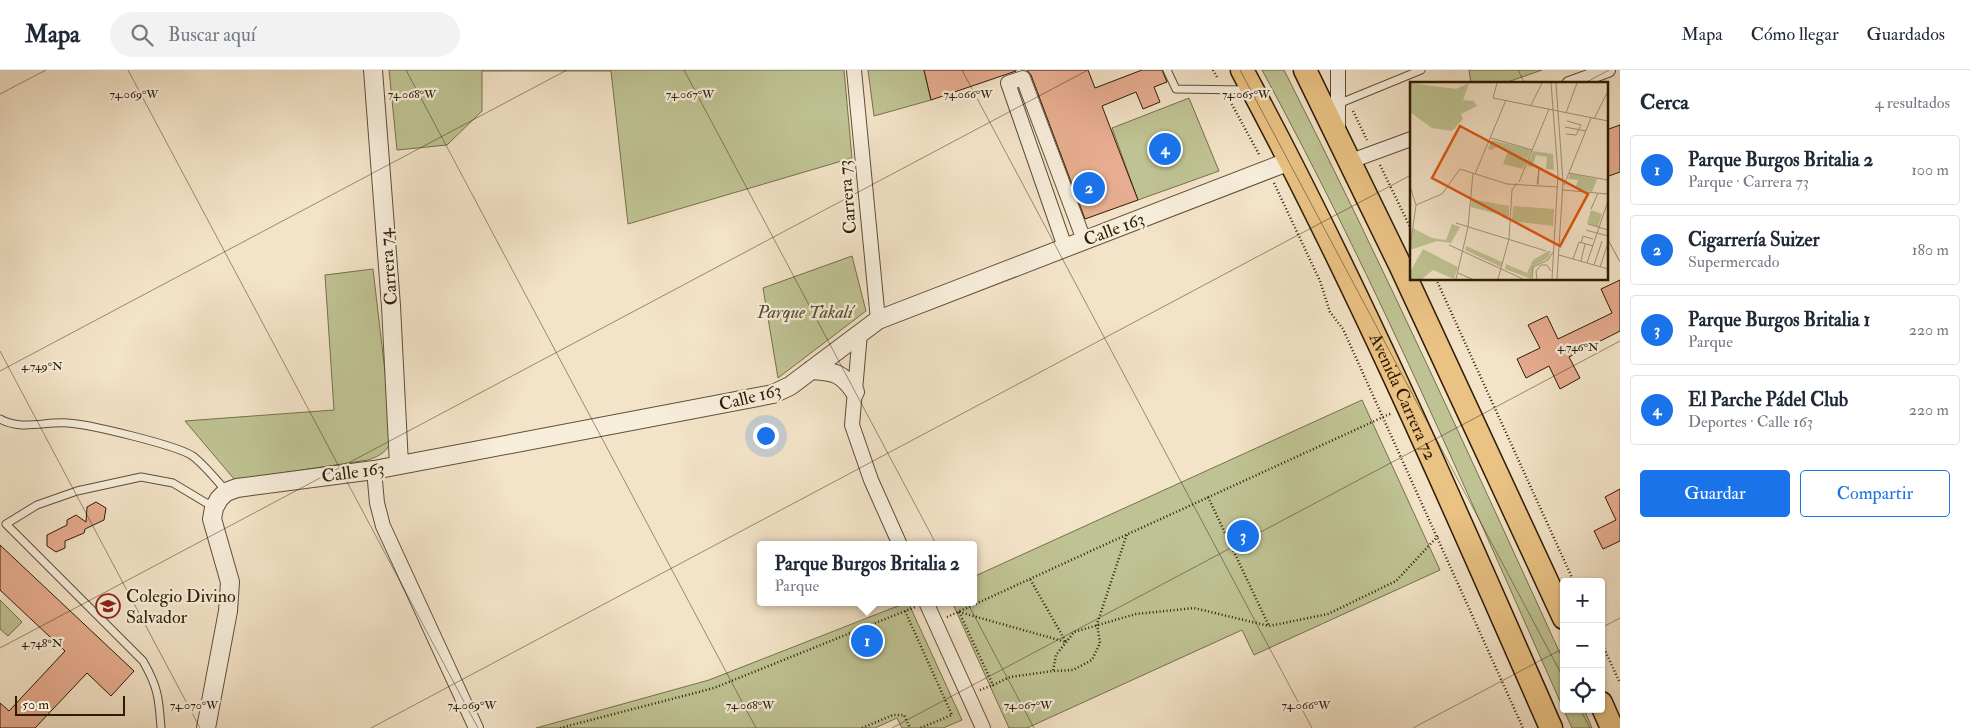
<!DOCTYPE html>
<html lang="es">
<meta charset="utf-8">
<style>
:root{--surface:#fff;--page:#f2f2f3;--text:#1f2937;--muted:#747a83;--line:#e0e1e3;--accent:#1a73e8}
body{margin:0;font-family:"IM FELL Double Pica",serif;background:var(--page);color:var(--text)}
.controls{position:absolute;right:15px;bottom:15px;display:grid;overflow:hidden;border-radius:5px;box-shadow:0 1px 4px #0004}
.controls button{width:45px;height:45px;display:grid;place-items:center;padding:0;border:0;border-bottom:1px solid var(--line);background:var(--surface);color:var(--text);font:25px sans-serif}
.scale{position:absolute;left:15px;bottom:12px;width:110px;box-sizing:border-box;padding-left:5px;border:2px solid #2d1c03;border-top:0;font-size:14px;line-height:18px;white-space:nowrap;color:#2d1c03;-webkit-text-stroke:4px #f7eddb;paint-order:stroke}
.you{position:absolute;left:765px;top:365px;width:18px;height:18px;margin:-12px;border:4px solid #fff;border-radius:50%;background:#1a73e8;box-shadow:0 0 0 8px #1a73e833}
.badge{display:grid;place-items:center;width:32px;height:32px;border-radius:50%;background:var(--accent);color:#fff;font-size:16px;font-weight:700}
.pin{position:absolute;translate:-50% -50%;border:2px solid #fff;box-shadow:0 1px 5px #0006}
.popup{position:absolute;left:757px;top:471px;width:220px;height:65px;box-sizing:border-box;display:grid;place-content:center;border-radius:5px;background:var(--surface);filter:drop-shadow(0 1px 4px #0005);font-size:16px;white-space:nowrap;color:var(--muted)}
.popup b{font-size:19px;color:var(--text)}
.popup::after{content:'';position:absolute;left:50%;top:100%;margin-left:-10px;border:10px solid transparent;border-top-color:var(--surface)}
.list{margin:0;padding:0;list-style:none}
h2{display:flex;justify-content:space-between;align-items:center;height:65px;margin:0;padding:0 20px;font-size:21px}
h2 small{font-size:16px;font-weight:400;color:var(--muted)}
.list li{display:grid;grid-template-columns:32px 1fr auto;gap:15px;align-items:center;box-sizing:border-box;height:70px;margin:0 10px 10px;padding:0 10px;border:1px solid var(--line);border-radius:5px}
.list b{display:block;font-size:19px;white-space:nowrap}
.list p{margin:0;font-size:16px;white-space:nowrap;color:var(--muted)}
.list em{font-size:16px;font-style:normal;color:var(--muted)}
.actions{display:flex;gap:10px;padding:15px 20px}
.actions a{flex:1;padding:11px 0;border:1px solid var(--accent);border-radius:5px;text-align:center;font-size:18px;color:var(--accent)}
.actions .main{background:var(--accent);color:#fff}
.icon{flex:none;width:28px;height:28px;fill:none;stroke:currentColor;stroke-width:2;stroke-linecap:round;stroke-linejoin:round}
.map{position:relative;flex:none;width:1620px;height:658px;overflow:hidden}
header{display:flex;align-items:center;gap:30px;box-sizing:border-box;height:70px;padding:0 25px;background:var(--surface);border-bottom:1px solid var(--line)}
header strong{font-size:24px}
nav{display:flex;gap:28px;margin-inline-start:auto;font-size:18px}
.search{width:350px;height:45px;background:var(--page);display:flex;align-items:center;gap:12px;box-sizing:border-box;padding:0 18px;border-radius:28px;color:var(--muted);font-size:19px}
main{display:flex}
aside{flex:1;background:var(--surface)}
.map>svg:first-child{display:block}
.green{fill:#bfc393;stroke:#76704b}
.building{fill:#e7ad90;stroke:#2d1c03}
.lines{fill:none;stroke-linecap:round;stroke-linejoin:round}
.service-casing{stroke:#5e4e34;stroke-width:9}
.minor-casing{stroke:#5e4e34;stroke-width:16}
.tertiary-casing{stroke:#5e4e34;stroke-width:20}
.trunk-casing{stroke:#2d1c03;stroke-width:25}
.path{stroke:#2d1c03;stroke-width:2.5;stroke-dasharray:1 2.5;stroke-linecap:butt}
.service{stroke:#f7eddb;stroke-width:7}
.minor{stroke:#f7eddb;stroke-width:14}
.tertiary{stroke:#f7eddb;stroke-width:18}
.trunk{stroke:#eac284;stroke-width:22}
.ticks{fill:none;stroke:#2d1c03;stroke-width:1;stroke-opacity:0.45}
.labels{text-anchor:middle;stroke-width:4.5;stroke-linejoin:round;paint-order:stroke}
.street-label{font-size:18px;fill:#2d1c03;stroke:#f7eddb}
.park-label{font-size:18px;font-style:italic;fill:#594e2e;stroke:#f7eddb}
.poi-label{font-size:18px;fill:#2d1c03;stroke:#f7eddb;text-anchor:start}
.inset-road{fill:none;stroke:#a49379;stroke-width:1}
.view{fill:#df560c;fill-opacity:0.15;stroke:#df560c;stroke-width:2.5}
.inset-edge{fill:none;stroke:#2d1c03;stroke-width:2.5}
.ticks-label{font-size:12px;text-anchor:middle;fill:#2d1c03;stroke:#f7eddb;stroke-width:4.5;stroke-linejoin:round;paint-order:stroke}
</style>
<header>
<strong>Mapa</strong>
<div class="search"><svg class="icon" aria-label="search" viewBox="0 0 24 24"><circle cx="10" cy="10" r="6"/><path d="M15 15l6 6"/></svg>Buscar aquí</div>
<nav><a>Mapa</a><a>Cómo llegar</a><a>Guardados</a></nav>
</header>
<main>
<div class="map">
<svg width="1620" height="658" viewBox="0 0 1620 658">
<rect width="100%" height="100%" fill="#f3e3c8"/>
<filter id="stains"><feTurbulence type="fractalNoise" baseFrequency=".004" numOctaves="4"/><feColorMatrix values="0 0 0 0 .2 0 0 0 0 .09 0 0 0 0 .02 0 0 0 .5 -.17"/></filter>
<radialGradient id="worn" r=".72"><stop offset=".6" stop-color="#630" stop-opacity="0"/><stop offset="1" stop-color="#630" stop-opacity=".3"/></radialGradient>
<path class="green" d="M389,0H844L852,88L628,154L611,1H482V41L447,75L397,80Z
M868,0H924L931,30L874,46Z
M1262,0H1284C1383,195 1473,393 1564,592V639H1584L1592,658H1572C1473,437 1378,213 1262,0Z
M1469,0H1542L1502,14H1471Z
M1189,28L1219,101L1138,130L1112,58Z
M852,186L866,241L778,308L763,218Z
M373,199L392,362C392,378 383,385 368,390L235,410L185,351L334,340L325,205Z
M1362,330L1440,500L1254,585L1242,560L1027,658H1009L952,532H973V507Z
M0,530L22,552L8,566L0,559Z
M908,532L962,650L943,658H902L897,648L875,658H536L709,610Z"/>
<path class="building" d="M924,0H1016V1L931,30Z
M1027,0H1088L1095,18L1142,0H1162L1167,12L1154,17L1160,32L1143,39L1136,22L1102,36L1138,130L1085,149L1031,5Z
M1620,55V102L1606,107V60Z
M1620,210V261L1569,287L1580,308L1560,319L1549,296L1526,308L1517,289L1540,278L1528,255L1547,246L1558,269L1612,243L1601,219Z
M1620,419V471L1603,479L1594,461L1616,450L1605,427Z
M96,432L106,438L104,450L85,459L84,463L65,471V478L56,482L47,476V465L67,455V450L76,445L86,452L87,437Z
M0,475L134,601L111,626L87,603L35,658H0V633L9,641L65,581L0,520Z"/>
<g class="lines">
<g class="service-casing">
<path id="service" d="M1167,0L1176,19L1247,20
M1338,34L1421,0
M0,349C21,361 46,351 68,353C88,354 181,376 194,387C206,397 216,409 226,421
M161,658C159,628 158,617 143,591L6,454L37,435L77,421L141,407L173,413L213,437"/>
</g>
<g class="minor-casing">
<path id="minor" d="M854,0L878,250
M1338,0V62
M1569,14L1608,0
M1351,91L1411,69
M1065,177L1008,13L1023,8L1084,170
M860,263L852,355L871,410L900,475
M374,400L377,433L383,456L476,658
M926,532L983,658"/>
</g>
<g class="tertiary-casing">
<path id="tertiary" d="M373,0L391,236L399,395
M811,300C835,302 841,302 855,322
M206,658L228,541L230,512L212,449L214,438L219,429L226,422L237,418L374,400L773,324L790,316L878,250L1290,91"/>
</g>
<g class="trunk-casing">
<g id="trunk">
<path id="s1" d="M1242,0C1357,213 1454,437 1551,658"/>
<path d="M1305,0L1401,197L1564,548"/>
<path d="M1601,633L1612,658"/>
</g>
</g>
<path class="path" d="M1213,0L1218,9
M1230,31L1260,86
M1353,41L1367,70
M1380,95L1411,159
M1274,113L1320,211L1330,242L1343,259L1523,658
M1436,209L1574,512
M1208,427L1269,556
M905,541L952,645L920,658
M959,542L993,615L1010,607L1053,601L1056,585L1074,562L1136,544L1194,538L1269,556L1328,544L1396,511L1438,466
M959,542L1066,572L1030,509
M947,547L1392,343
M1601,572L1620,613
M1054,601L1073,600L1092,590L1100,573L1097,554L1127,464
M980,620L993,615
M560,658L714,618L915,537
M862,658L893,645H904L910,658"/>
<use href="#service" class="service"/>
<use href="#minor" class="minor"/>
<use href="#tertiary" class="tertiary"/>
<use href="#trunk" class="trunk"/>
</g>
<path class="ticks" d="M128,0L478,658M406,0L756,658M684,0L1034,658M962,0L1312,658M1240,0L1564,609M1518,0L1525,14M1583,14L1609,0M0,24L46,0M1606,166L1620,192M0,281L200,658M0,301L567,0M1601,558L1620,548M0,578L1088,0M1580,639L1590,658M371,658L1411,105M892,658L1620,271M1413,658L1564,578"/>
<defs>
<g id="school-ring" transform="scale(1.25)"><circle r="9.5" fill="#f7eddb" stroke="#8f2418" stroke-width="1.5"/><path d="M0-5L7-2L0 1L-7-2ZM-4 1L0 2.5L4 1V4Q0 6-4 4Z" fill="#8f2418"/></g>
</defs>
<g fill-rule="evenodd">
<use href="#school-ring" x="108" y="536"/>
</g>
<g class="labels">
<g class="street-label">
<text transform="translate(847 127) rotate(-95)" y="6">Carrera 73</text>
<text transform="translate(1114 159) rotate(-21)" y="6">Calle 163</text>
<text transform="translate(388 197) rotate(-95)" y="6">Carrera 74</text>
<text dy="6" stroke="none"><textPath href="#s1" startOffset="364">Avenida Carrera 72</textPath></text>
<text transform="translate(750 327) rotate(-14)" y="6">Calle 163</text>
<text transform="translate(353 402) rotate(-8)" y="6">Calle 163</text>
</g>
<g class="park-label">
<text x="805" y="248">Parque Takalí</text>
</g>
<g class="poi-label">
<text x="126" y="532">Colegio Divino<tspan x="126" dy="21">Salvador</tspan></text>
</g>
</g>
<g transform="translate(1410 12)">
<rect width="198" height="198" fill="#f3e3c8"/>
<path d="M0,1L46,7L59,1L53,18L64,19L67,24L51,32L53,37L42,49L22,46L0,30ZM82,58L121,68L113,87L93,82L98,69L88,64L82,68L78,67ZM123,69L143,72L144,88L136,87L137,75L126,73L122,85L117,84ZM160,91L187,97L182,110L165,107L168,98L158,97ZM61,117L99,124V135L61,125ZM103,124L144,127L143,144L102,139ZM181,128L192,132L188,145L177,141ZM42,142L50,145L41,161L27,159L0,168L3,146L22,156L36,158ZM56,164L92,180L91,185L55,168ZM13,167L48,185L44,197L23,188L12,197H0V190ZM138,169H141L138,176L124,184L121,197L95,187L96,182L117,191L123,178Z" fill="#bfc393"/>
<path class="inset-road" d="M87,1L83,16L198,39M141,1L148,92L142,197M146,1L153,100L147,197M121,23L132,1M156,31L167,1M184,37L198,9M155,45L176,49M156,52L166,53L171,43L157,39M81,56L122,68M159,91L198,98M65,92L96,18M109,100L139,27M127,102L129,87L128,103M154,103L181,36M0,104L6,123L0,166M153,108L198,112M6,123L32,112L50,87L97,102L148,105M181,127L188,111M46,141L136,169M178,142L198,148M176,148L198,154M171,161L173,154L183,157M39,163L113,197M149,173L198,187M163,177L169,160L183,164M171,179L175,162M177,181L198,119M184,183L192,159M190,185L198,161M48,191L62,197M46,197L58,145L63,91M88,197L99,157L102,108L107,101M122,197L123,185L138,178L143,170M127,197L126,189L131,183H137L141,189"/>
<path class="view" d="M50,44L178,112L150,164L22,96Z"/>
<rect width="198" height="198" class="inset-edge"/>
</g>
<g class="ticks-label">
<text x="134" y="28">74.069°W</text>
<text x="412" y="28">74.068°W</text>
<text x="690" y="28">74.067°W</text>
<text x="968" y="28">74.066°W</text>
<text x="1246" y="28">74.065°W</text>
<text x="1578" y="281">4.746°N</text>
<text x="42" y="300">4.749°N</text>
<text x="42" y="577">4.748°N</text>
<text x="194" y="639">74.070°W</text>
<text x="472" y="639">74.069°W</text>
<text x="750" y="639">74.068°W</text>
<text x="1028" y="639">74.067°W</text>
<text x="1306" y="639">74.066°W</text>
</g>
<rect width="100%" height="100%" filter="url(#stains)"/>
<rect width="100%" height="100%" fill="url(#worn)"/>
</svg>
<div class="controls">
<button>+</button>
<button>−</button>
<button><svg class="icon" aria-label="locate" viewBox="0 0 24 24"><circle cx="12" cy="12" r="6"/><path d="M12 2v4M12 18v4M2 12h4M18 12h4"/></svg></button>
</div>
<div class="scale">50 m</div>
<div class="you"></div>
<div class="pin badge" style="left:867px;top:571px">1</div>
<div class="popup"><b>Parque Burgos Britalia 2</b>Parque</div>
<div class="pin badge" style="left:1089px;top:118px">2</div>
<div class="pin badge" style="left:1243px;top:466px">3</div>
<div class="pin badge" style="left:1165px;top:79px">4</div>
</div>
<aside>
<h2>Cerca<small>4 resultados</small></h2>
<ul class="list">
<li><span class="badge">1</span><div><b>Parque Burgos Britalia 2</b><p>Parque · Carrera 73</p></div><em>100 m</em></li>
<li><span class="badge">2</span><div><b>Cigarrería Suizer</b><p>Supermercado</p></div><em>180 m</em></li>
<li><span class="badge">3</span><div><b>Parque Burgos Britalia 1</b><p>Parque</p></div><em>220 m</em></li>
<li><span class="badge">4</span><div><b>El Parche Pádel Club</b><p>Deportes · Calle 163</p></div><em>220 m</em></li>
</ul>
<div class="actions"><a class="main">Guardar</a><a>Compartir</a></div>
</aside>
</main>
